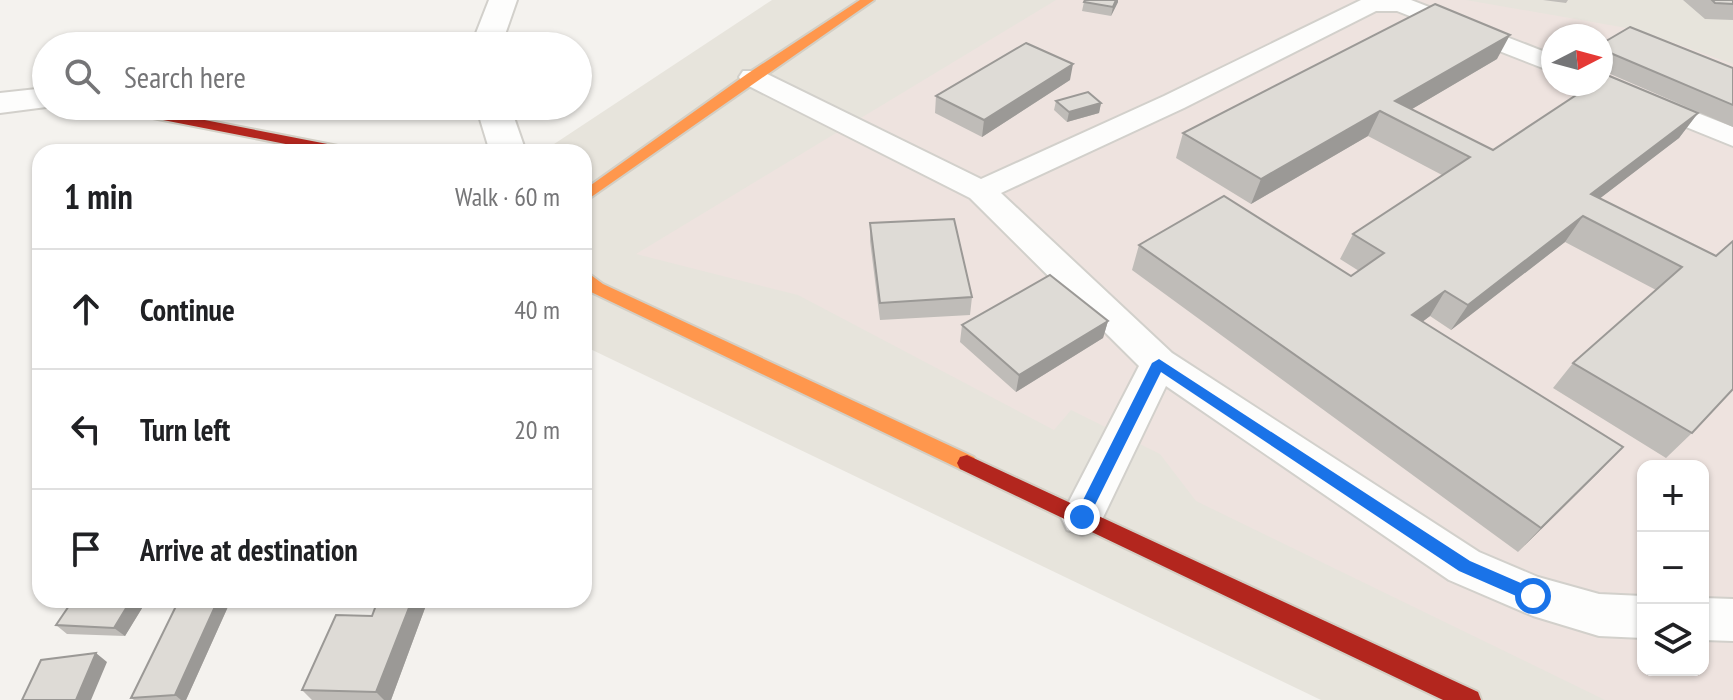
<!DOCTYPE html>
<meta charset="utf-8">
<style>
:root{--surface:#fff;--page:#f6f6f6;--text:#202124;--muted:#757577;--line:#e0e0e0}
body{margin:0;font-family:"PT Sans Narrow",sans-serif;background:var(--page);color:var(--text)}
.controls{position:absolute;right:24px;bottom:24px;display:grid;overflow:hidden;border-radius:16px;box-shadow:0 2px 6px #0004}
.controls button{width:72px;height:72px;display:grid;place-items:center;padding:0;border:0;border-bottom:2px solid var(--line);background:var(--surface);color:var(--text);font:40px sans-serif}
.compass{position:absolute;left:1541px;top:24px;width:72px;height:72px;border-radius:50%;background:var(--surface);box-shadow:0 2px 6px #0004;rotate:84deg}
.stop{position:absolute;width:24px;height:24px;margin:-18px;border:6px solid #1a73e8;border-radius:50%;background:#fff}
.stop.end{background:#1a73e8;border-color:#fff;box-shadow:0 2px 8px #0008}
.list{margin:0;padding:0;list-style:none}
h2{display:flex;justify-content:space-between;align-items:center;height:104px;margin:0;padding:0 32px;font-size:34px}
h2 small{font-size:26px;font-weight:400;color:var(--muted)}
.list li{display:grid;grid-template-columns:52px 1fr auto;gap:24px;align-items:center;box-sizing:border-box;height:120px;padding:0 32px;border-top:2px solid var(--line)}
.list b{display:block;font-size:30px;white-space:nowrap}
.list em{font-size:26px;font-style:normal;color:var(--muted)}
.icon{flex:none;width:44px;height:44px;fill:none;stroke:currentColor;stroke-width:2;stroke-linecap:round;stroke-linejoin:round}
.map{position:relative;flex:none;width:1733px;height:700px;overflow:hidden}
.search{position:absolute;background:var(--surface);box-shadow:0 2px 6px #0004;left:32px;top:32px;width:560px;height:88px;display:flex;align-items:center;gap:20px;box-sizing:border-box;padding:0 28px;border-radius:44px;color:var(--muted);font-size:30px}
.panel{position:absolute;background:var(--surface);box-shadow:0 2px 6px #0004;left:32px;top:144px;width:560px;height:464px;border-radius:24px}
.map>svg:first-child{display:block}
.residential{fill:#e7e4dc;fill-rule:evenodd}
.medical{fill:#eee3df;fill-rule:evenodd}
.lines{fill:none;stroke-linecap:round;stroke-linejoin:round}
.lane-casing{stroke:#d2d0cb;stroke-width:4}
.street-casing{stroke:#d2d0cb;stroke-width:4}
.slow-casing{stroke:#d3cfc5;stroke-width:4}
.jam-casing{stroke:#d3cfc5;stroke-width:4}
.lane{fill:#fdfdfc;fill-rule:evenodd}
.street{fill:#fdfdfc;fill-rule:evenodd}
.slow{fill:#ff974d;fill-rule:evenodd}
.jam{fill:#b3261e;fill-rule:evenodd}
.wall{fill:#bfbcb8}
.shaded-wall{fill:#9b9996}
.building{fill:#dedbd6;stroke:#9b9996;stroke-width:2}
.route{fill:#1a73e8}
</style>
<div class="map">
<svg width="1733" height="700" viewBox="0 0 1733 700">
<rect width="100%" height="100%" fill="#f4f2ee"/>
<path class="residential" d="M772,0H1733V700H1321L584,346V152H542ZM1553,36H1601V84H1553ZM1643,466H1703V670H1643Z"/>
<path class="medical" d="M1056,0H1466L1638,30L1733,64V700H1605L1196,501L1160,454L1071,410L1054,430L798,295L636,254ZM1553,36H1601V84H1553ZM1643,466H1703V670H1643Z"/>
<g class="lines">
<g class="lane-casing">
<path id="lane" d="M1361,0H1411L1553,55V72L1397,11H1376L1184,108L1001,193L1172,353L1479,552L1538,577L1599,594L1643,596V638L1599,636L1533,616L1449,580L1166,386L1097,530L1082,535L1067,530L1061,517L1139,366L970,198L743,83L739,77L743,71H761L981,179L1164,96Z
M1601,75L1733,127V146L1592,89L1588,84H1601Z
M1703,598L1733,599V641L1703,640Z"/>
</g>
<g class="street-casing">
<path id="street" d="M489,0H517L501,46H471Z
M46,88V106H54L0,113V93Z
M476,106H510L526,152H490Z"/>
</g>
<g class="slow-casing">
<path id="slow" d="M860,0H874L584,202V190L747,74Z
M584,270L603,284L974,457L977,463L974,469L967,471L960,469L591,292L584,286Z"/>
</g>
<g class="jam-casing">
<path id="jam" d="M105,106H133L348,148L355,152H326L112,110Z
M967,455L1478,692L1481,700H1443L960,469L957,463L960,457Z"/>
</g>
<use href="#lane" class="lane"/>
<use href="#street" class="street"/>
<use href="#slow" class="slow"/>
<use href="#jam" class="jam"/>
</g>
<path class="wall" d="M1543,0H1568L1566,3Z
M1683,0H1733V20L1705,19Z
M1084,2H1118L1111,16L1082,11Z
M1601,44L1733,68V127L1601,70Z
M1497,59L1412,109L1493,150L1698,113L1679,138L1600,198L1716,256L1692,433L1666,458L1553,388L1573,363L1656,290L1565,242L1451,330L1430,316L1422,322L1599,472L1518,552L1132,270L1139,245L1351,276L1359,271L1340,259L1353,234L1442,175L1368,136L1251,204L1176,158L1183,133Z
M1070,80L982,137L935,113L936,96Z
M1056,101L1101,103L1099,113L1067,122L1054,110Z
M870,223L972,297L970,315L880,320L870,241Z
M1108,321L1103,338L1016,392L960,342L962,325Z
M73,600H147L125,636L67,634L56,625Z
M179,600H231L186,700H134L131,698Z
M428,600L391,700H312L302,690L372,616Z"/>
<path class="shaded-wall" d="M1116,0H1118V2L1111,16L1113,7Z
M1510,35L1497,59L1395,119V101Z
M1073,64L1070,80L982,137L984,120Z
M1101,103L1099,113L1067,122L1069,112Z
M1380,111L1368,136L1251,204L1261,179Z
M1698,113L1679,138L1573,219L1591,194Z
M1583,216L1565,242L1451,330L1468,305Z
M1445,291L1430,316L1397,341L1412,315Z
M1108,321L1103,338L1016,392L1019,375Z
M1623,447L1599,472L1518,552L1541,528Z
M131,600H147L125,636L114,628Z
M218,600H231L186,700H181L175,695Z
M412,600H428L391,700H384L376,692Z
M96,653L107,662L91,700H76Z"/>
<path class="building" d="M1085,0H1116L1113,7L1084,2Z
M1712,0H1733V4L1715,3Z
M1435,4L1510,35L1395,101L1493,150L1593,84H1601V79L1607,75L1698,113L1591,194L1716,256L1733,241V389L1692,433L1573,363L1682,267L1583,216L1468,305L1445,291L1412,315L1623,447L1541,528L1139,245L1224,196L1351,276L1384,253L1353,234L1470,157L1380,111L1261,179L1183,133Z
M1630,27L1733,68V105L1601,49V44Z
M1026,43L1073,64L984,120L936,96Z
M1088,92L1101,103L1069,112L1056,101Z
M954,219L972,297L880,303L870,223Z
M1050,275L1108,321L1019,375L962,325Z
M73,600H131L114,628L56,625Z
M179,600H218L175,695L131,698Z
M378,600H412L376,692L302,690L336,615L372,616Z
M96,653L76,700H22L41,660Z"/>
<path class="route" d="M1159,359L1470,561L1539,591V601H1528L1459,571L1161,372L1087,521H1077V512L1152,363Z"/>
</svg>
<div class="controls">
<button>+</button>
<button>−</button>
<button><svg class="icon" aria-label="layers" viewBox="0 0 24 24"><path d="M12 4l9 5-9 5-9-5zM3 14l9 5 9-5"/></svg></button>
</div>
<svg class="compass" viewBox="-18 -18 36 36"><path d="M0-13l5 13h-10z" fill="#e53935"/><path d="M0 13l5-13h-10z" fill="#757577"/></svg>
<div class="stop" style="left:1533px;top:596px"></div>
<div class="stop end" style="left:1082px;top:517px"></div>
<div class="search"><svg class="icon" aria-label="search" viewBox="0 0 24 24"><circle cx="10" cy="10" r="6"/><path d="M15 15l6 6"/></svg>Search here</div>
<section class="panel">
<h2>1 min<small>Walk · 60 m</small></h2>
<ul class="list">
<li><svg class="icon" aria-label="ahead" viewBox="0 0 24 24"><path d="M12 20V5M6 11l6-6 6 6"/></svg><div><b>Continue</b></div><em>40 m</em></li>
<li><svg class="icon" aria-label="left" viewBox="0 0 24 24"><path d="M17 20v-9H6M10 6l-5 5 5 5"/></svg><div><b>Turn left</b></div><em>20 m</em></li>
<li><svg class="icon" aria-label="arrive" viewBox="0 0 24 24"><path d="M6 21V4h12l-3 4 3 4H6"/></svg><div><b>Arrive at destination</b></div></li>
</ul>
</section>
</div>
